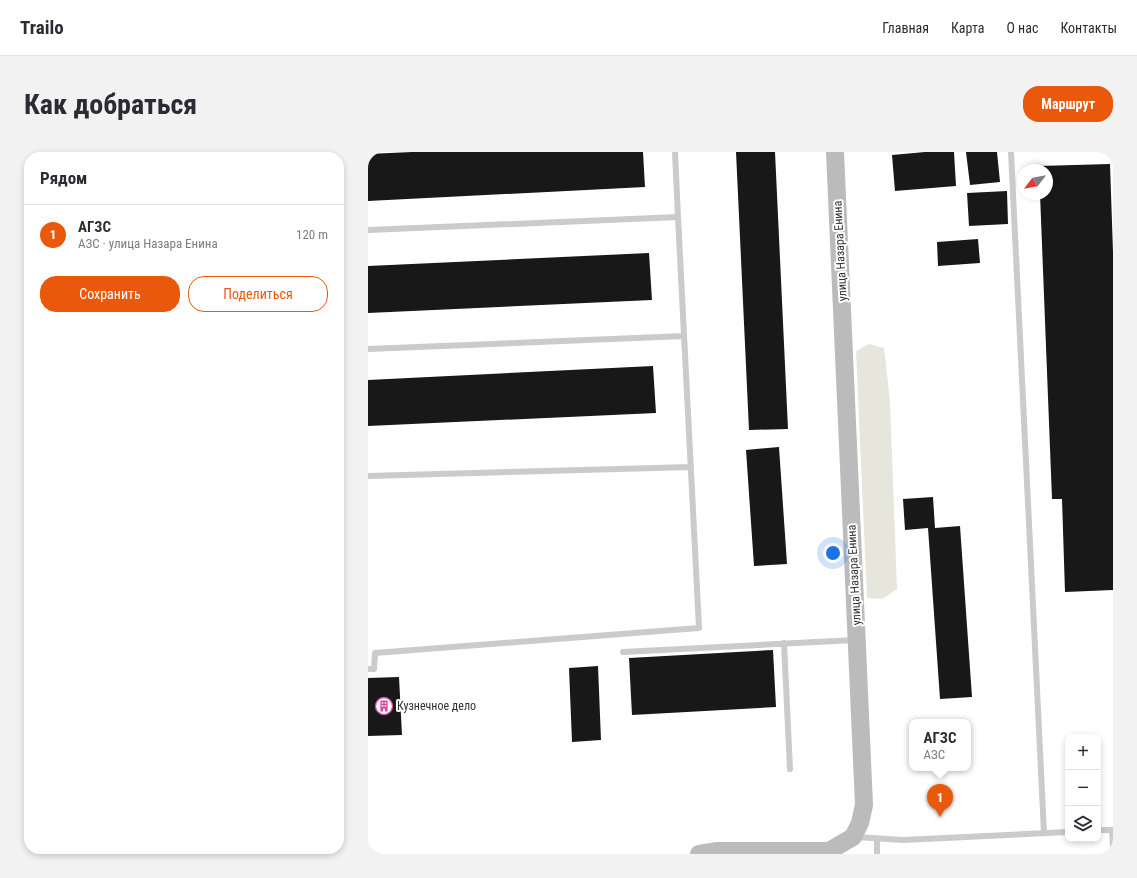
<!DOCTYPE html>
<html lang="ru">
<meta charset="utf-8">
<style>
:root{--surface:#fff;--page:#f2f2f3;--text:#2b2b33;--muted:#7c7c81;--line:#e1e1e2;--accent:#ea580c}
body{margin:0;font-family:"Roboto Condensed",sans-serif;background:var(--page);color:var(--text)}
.controls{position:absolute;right:12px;bottom:12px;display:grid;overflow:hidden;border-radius:8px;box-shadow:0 2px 6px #0003}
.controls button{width:36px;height:36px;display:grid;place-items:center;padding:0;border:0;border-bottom:1px solid var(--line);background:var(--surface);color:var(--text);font:20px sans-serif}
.compass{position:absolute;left:649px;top:12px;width:36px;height:36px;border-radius:50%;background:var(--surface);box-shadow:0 2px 6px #0003;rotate:239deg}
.you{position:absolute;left:465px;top:401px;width:14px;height:14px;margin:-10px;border:3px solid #fff;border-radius:50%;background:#1a73e8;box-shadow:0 0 0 6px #1a73e833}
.badge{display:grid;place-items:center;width:26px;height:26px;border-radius:50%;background:var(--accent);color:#fff;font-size:13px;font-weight:700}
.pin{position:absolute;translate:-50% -33px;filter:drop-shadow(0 1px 2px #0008)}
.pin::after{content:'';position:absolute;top:21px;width:14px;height:12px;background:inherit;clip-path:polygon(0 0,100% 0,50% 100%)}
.popup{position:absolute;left:541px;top:567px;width:62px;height:52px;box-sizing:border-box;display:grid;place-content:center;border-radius:8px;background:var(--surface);filter:drop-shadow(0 1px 3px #0005);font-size:13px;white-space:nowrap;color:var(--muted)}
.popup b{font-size:15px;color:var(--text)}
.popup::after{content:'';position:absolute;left:50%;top:100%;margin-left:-8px;border:8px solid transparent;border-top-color:var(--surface)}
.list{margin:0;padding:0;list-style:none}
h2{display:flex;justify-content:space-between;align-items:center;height:52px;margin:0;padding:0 16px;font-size:17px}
h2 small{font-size:13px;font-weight:400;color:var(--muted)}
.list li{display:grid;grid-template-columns:26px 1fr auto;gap:12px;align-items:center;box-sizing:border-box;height:60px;padding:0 16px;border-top:1px solid var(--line)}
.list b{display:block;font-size:15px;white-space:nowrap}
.list p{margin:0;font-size:13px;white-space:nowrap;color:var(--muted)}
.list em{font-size:13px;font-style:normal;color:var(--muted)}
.actions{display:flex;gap:8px;padding:12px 16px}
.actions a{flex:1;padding:9px 0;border:1px solid var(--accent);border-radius:16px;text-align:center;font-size:14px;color:var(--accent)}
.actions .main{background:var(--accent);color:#fff}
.icon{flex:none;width:22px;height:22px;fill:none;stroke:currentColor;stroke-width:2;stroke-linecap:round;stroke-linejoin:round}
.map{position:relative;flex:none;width:745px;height:702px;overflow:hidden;border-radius:16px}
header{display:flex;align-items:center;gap:24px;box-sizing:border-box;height:56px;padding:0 20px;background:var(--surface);border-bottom:1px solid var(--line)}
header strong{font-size:19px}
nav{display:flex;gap:22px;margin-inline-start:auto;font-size:14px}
.intro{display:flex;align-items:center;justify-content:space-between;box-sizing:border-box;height:96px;padding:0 24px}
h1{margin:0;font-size:28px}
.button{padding:10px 18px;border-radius:16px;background:var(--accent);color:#fff;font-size:14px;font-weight:700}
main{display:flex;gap:24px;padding:0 24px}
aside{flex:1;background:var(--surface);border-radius:16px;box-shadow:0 2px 6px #0003}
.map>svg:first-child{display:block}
.green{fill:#e7e6dc}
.building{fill:#181818}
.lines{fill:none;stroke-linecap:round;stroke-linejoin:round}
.lane{stroke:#cbcbcb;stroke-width:6}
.secondary{stroke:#bbb;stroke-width:18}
.labels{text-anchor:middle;stroke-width:4;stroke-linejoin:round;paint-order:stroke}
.street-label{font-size:12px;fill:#313131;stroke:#fff}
.poi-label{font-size:12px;fill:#313131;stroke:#fff;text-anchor:start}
</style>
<header>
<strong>Trailo</strong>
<nav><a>Главная</a><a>Карта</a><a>О нас</a><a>Контакты</a></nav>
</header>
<div class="intro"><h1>Как добраться</h1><a class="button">Маршрут</a></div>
<main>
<aside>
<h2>Рядом<small></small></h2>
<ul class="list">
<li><span class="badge">1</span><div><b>АГЗС</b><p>АЗС · улица Назара Енина</p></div><em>120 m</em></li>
</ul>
<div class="actions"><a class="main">Сохранить</a><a>Поделиться</a></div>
</aside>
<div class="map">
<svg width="745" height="702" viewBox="0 0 745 702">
<rect width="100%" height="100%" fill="#fff"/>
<path class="green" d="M501,192L516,196L522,249L529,437L514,447L499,446L488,199Z"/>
<path class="building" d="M44,0H275L277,35L0,49V2Z
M368,0H407L420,277L381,278Z
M557,0H586L588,34L527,39L524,3Z
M598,0H629L632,30L602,33Z
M742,12L745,100V438L697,440L694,347H684L672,42H679V18H671V14Z
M639,39L640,72L601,74L599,41Z
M610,87L612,111L570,114L569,90Z
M281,101L284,148L0,161V114Z
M285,214L288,261L0,274V228Z
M411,295L419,412L386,414L378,298Z
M565,345L567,376L592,374L604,545L572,547L560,376L537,378L535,347Z
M405,498L408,555L264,563L261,506Z
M230,514L233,588L204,590L201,516Z
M31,525L34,583L0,584V526Z"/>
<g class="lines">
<path class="lane" d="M307,0L310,65
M643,0L676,681
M0,78L310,65L331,476L7,501L6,517H0
M0,197L316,184
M0,324L323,315
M416,491L422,617
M255,500L487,488
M730,678H745
M744,678L745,696
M488,685L535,688L700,680
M509,687V702"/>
<path class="secondary" d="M331,702L350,699H461L485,685L492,671L496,653L467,0"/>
</g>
<defs>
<g id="building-ring" transform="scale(0.9)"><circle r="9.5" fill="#fff" stroke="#d14ba2" stroke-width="1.5"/><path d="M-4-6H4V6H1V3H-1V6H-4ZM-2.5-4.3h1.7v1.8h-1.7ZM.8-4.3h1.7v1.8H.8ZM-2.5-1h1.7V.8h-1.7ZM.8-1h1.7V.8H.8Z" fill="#d14ba2"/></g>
</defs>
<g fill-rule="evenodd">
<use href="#building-ring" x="16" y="554"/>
</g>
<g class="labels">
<g class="street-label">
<text transform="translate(472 99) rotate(-93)" y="4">улица Назара Енина</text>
<text transform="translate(486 423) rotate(-93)" y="4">улица Назара Енина</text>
</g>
<g class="poi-label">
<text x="29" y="558">Кузнечное дело</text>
</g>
</g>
</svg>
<div class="controls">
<button>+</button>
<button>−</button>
<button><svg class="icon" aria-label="layers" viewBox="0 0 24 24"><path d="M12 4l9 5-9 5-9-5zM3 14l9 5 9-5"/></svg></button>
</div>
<svg class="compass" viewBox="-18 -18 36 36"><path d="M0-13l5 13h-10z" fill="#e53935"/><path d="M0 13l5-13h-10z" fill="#7c7c81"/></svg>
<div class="you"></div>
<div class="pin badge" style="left:572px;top:665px">1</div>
<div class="popup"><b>АГЗС</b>АЗС</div>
</div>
</main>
